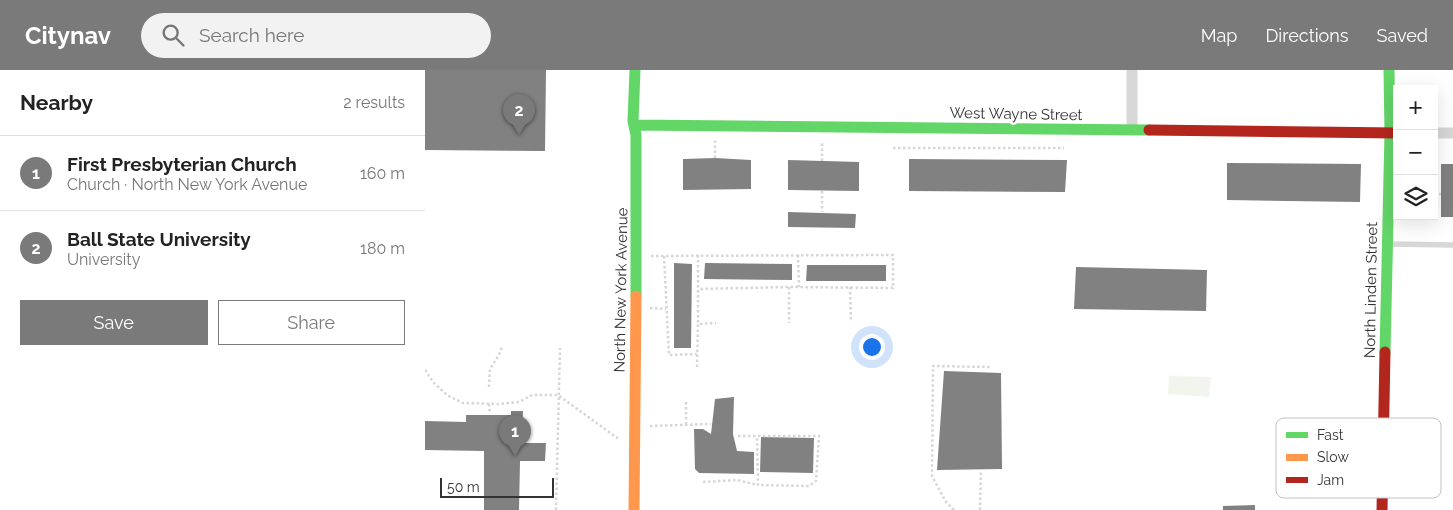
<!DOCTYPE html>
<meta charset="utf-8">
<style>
:root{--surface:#fff;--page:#f2f2f2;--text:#222;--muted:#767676;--line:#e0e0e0;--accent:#7a7a7a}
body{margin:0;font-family:Raleway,sans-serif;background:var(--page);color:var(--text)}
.controls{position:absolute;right:15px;top:15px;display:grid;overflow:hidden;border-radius:0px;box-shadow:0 5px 20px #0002}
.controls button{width:45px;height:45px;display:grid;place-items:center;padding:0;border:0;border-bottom:1px solid var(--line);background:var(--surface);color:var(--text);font:25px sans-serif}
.scale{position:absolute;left:15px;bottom:12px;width:114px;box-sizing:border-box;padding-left:5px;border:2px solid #333;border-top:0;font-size:14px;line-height:18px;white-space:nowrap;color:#333;-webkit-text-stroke:4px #fff;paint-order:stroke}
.you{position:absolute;left:446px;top:276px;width:18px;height:18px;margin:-12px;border:4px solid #fff;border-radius:50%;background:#1a73e8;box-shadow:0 0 0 8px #1a73e833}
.badge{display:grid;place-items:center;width:32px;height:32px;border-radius:50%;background:var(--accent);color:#fff;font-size:16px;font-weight:700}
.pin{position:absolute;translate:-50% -41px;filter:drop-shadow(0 1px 2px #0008)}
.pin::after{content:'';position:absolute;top:26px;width:18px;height:15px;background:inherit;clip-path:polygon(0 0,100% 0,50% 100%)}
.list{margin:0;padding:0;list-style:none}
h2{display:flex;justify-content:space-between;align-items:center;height:65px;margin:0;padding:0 20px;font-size:21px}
h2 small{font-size:16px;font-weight:400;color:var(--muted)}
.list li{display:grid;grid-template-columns:32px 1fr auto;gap:15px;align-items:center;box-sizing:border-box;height:75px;padding:0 20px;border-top:1px solid var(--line)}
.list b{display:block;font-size:19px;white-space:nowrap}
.list p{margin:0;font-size:16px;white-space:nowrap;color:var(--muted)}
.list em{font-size:16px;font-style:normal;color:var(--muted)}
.actions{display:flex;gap:10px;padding:15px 20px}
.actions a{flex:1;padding:11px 0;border:1px solid var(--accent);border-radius:0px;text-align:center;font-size:18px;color:var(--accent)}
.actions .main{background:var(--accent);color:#fff}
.icon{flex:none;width:28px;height:28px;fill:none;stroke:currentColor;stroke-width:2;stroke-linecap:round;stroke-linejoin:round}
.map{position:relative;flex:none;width:1028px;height:440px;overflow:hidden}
header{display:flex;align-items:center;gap:30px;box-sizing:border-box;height:70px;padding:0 25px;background:var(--accent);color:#fff}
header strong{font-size:24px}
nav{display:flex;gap:28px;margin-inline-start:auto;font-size:18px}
.search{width:350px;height:45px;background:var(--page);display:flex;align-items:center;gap:12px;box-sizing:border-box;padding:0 18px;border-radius:28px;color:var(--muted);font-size:19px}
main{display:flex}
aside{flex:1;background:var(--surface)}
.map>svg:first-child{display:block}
.green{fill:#f1f5ed}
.building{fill:#818181}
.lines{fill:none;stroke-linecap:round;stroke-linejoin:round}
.path{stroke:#d6d6d6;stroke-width:2.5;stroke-dasharray:2.5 2.5;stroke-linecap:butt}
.lane{stroke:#d7d7d7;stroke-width:5.5}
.street{stroke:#d7d7d7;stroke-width:11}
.fast{stroke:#63d668;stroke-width:11}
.slow{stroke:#ff974d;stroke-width:11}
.jam{stroke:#b3261e;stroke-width:11}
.labels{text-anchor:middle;stroke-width:5;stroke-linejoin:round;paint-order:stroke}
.street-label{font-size:15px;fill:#333;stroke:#fff}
.key{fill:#fff;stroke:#c2c2c2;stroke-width:1}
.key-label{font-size:14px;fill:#333}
</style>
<header>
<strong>Citynav</strong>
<div class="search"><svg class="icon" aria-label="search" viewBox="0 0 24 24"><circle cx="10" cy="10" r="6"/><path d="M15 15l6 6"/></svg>Search here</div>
<nav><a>Map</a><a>Directions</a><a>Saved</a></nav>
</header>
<main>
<aside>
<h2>Nearby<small>2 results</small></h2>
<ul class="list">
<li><span class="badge">1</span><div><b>First Presbyterian Church</b><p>Church · North New York Avenue</p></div><em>160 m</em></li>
<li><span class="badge">2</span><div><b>Ball State University</b><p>University</p></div><em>180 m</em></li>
</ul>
<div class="actions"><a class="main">Save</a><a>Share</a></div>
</aside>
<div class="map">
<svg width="1028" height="440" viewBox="0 0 1028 440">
<rect width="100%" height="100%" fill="#fff"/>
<path class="green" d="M744,306L786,307L784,327L743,324Z"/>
<path class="building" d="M0,0H121L120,81L0,80Z
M290,88L326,90V119L258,120V89Z
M484,89L642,90L640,122L484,121Z
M363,90L434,92V121L363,120Z
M802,93L936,94L935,132L802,130Z
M1016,94H1028V147H1016Z
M363,142L431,144L430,158L363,157Z
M249,193L267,194L266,278H249Z
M280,193L367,194V210L279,209Z
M382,195H461V211H381Z
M651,197L782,200L781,241L649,239Z
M519,301L576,303L577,399L512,400Z
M309,327L308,364L312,381L329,382V404L274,403L270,399L269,359H278L286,364L290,329Z
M86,341H98L97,373H121L120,391H95L94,440H59V381L0,380V351L41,352V345H86Z
M336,367L389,368L388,403L335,402Z
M830,435V440H798V436Z"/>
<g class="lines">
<path class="path" d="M468,78H639
M290,88V70
M397,91V73
M397,121V142
M1009,124H1016
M273,185V254
M373,185L374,217
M226,186L468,185V218L364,217L273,219
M239,186L244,285L272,284
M364,217V253
M425,217L426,252
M225,238L241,239
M272,297L273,254L291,253
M0,300L8,312L22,325L38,333L75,334L94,332L107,325H133L195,370
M64,317L65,299L74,285L77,277
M261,332V354
M64,334L65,344
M225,356L286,354
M313,366H394L391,411L384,416L333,415L332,367
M278,412L312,410L333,415
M131,440L135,278
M529,440L521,432L507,406L508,296L566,297
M555,440L556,399"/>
<path class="lane" d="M964,174L1028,175"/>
<path class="street" d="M707,60V0
M1009,63H1028"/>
<path class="fast" d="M210,0L208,51L211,65V226
M209,55L724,60
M960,282L965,63L964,0"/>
<path class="slow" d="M209,440L211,226"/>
<path class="jam" d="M724,60L972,63
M957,440L960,282"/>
</g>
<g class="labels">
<g class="street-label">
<text transform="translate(591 44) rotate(1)" y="5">West Wayne Street</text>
<text transform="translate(196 220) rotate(-89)" y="5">North New York Avenue</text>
<text transform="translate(946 220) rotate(-89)" y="5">North Linden Street</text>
</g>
</g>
<rect x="851" y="348" width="165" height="80" rx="8" class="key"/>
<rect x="861" y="362" width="22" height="6" fill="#63d668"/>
<rect x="861" y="384" width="22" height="7" fill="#ff974d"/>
<rect x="861" y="407" width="22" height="6" fill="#b3261e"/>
<g class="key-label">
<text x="892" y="370">Fast</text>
<text x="892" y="392">Slow</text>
<text x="892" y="415">Jam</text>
</g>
</svg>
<div class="controls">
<button>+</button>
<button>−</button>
<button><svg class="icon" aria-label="layers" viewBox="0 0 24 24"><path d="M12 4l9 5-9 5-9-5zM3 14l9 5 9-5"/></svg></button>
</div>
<div class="scale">50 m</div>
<div class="you"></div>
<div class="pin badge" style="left:90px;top:386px">1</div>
<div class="pin badge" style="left:94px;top:65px">2</div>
</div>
</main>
